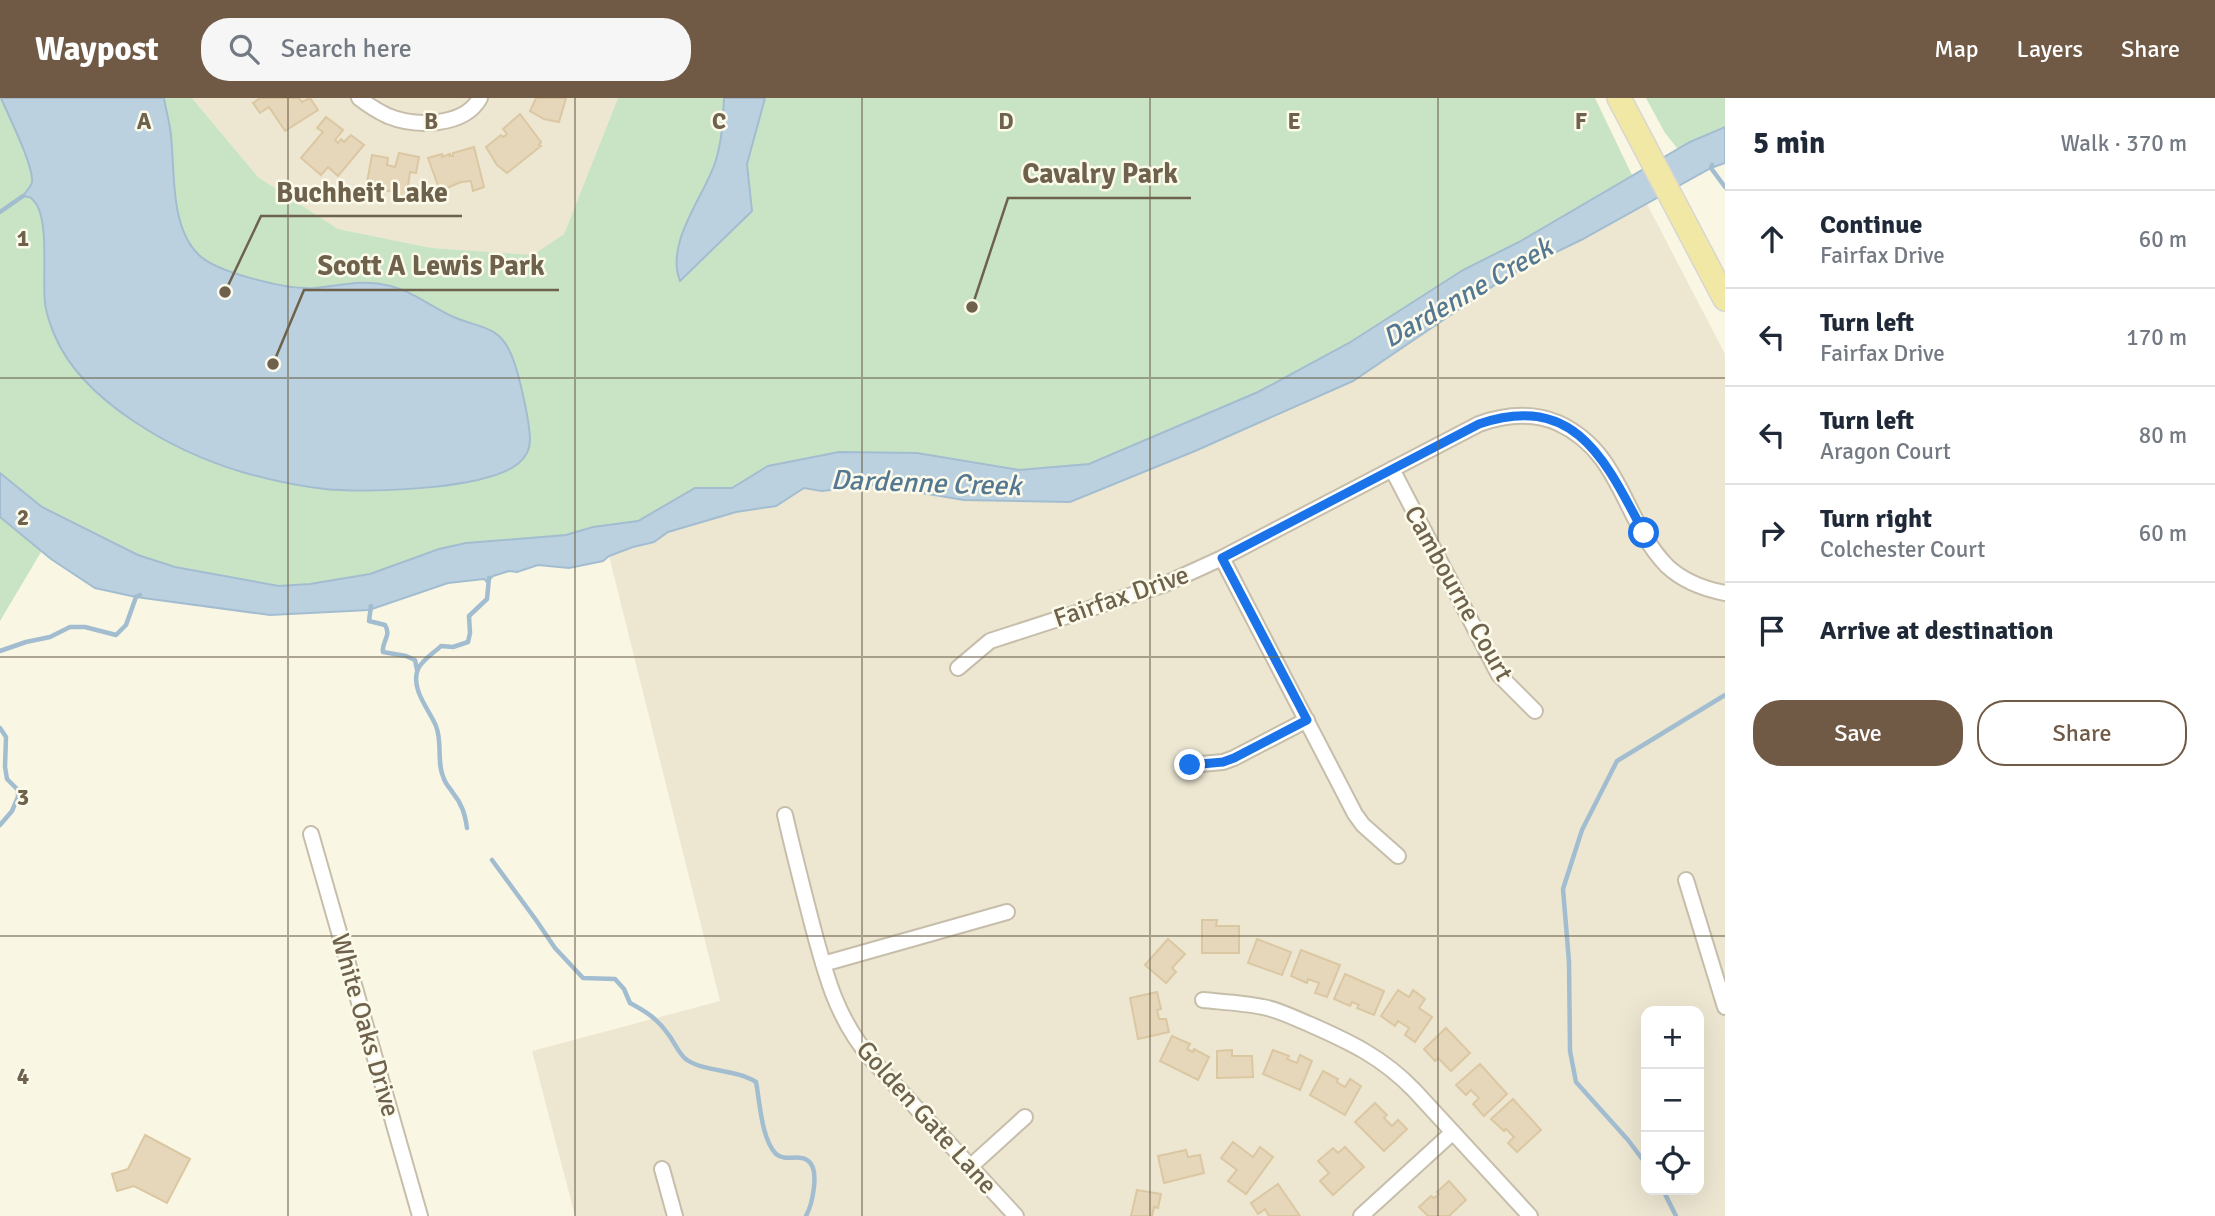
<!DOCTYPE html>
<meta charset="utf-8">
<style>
:root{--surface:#fff;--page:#f6f6f7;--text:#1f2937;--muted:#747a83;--line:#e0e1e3;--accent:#705a46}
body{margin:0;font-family:Signika,sans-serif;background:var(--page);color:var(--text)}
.controls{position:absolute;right:21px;bottom:21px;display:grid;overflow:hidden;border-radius:14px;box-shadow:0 7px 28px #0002}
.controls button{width:63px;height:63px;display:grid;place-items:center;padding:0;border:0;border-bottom:2px solid var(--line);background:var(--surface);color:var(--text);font:35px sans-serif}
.stop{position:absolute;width:21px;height:21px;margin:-16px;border:5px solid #1a73e8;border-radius:50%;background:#fff}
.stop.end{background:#1a73e8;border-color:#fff;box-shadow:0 2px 7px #0008}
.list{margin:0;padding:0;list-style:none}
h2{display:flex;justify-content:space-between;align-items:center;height:91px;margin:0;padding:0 28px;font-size:30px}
h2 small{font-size:23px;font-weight:400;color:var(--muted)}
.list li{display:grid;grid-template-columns:46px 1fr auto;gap:21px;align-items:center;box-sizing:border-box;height:98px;padding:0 28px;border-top:2px solid var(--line)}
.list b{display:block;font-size:26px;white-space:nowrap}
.list p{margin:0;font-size:23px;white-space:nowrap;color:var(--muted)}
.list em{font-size:23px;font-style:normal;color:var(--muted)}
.actions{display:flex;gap:14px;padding:21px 28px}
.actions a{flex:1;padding:16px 0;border:2px solid var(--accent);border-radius:28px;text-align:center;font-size:24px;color:var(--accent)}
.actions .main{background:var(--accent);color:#fff}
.icon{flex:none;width:38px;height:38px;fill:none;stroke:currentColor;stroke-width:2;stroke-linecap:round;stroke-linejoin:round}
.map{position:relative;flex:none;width:1725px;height:1118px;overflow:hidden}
header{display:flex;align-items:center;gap:42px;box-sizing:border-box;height:98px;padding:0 35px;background:var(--accent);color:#fff}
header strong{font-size:33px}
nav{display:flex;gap:38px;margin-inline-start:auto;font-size:24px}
.search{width:490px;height:63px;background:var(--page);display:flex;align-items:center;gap:18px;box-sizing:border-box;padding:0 24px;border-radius:28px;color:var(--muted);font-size:26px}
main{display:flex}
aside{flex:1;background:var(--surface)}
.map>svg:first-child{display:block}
.residential{fill:#ede7d2;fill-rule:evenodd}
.green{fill:#c9e4c5}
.water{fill:#bbd1e0;stroke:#a3bdd0;stroke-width:2}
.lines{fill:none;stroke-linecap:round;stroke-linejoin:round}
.stream{stroke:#a3bdd0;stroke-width:4.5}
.building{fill:#e6d7ba;stroke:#dbc7a2;stroke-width:2}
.street-casing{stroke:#c6beaa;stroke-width:18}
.primary-casing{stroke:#d9d6d1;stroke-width:26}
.street{stroke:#fff;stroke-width:14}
.primary{stroke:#f0e8a4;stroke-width:23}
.route{stroke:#1a73e8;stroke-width:9}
.grid{fill:none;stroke:#6e624d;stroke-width:2;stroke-opacity:0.55}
.labels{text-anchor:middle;stroke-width:5;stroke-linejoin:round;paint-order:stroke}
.street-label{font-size:26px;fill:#6e624d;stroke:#fcfaea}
.water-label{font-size:28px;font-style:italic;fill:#547792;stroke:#fcfaea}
.grid-label{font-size:23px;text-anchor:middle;font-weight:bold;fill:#6e624d;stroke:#fcfaea;stroke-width:5;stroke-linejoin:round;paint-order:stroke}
.leader{fill:none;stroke:#6e624d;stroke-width:2.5}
.callout-dot{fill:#6e624d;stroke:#fcfaea;stroke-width:2.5}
.callout-label{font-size:28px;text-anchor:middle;font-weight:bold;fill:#6e624d;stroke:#fcfaea;stroke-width:5;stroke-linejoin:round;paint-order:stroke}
</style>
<header>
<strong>Waypost</strong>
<div class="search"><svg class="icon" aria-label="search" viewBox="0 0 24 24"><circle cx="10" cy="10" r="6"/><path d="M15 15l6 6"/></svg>Search here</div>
<nav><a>Map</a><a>Layers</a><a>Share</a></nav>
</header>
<main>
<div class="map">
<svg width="1725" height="1118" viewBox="0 0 1725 1118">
<rect width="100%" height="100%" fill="#f9f6e4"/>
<path class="residential" d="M192,0H618L564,136L533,158L432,150L338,131L258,79Z
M1647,106L1725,256V1118H575L532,953L720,903L609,458L654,444L668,434L698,426L727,416L776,408L805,389L822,393L874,387L1070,404L1195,353L1353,283L1511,176L1581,142ZM1646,913H1699V1092H1646Z"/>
<path class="green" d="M0,0H192L258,79L338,131L432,150L533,157L564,136L618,0H1595L1632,77L1519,144L1463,172L1349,245L1258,294L1089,366L1019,372L917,355L839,354L768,368L732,390H695L638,423L593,429L566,437L466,445L439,451L370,476L310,486L279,488L175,469L138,457L42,409L0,375Z
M1646,0H1725V29L1678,51L1665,35Z
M0,398L47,444L0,523Z"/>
<path class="water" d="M1,0H164C166,13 170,25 171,38C175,74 170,128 198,156C216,175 289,192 315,190C339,188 361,181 386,187C412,192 432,210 456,220C477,229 498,228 509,252C518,268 529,321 530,340C530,346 529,353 525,358C504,393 363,395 325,391C297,388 270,382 242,374C175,354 82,304 54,236C50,226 46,215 45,205C42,181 50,120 34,103C30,98 28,99 23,98C26,93 31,89 32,84C34,68 8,17 1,0Z
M724,0H765L747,66L752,113L680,183C665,145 703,100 715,65C722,44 723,22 724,0Z
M1725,29V65L1711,70L1581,142L1511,176L1353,283L1195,353L1070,404L964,402L874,387L822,393L804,390L776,408L736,414L668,434L654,444L633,449L609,458L603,463L569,470L538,467L517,474L509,473L493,478L487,484L484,481L448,485L369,512L270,517L136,499L95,490L51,461L0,419V375L42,409L138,457L175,469L279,488L310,486L370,476L439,451L466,445L566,437L593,429L638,423L695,390H732L768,368L839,354L917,355L1019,372L1089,366L1258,294L1349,245L1463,172L1519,144L1690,44Z"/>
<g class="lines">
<path class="stream" d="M1712,67L1711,70L1725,89
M0,114L23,98
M371,508L369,523L385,527C392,538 381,544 383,554L406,558L415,562L417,572
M0,553L26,544L50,539L70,529H85L116,537L126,527L136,499L140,497
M0,630L6,639L5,669L7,681L18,692V699L12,713L0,727
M467,730C465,716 462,706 453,695C450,690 446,687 444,681C436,664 443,646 436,628C429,611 410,591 418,571C422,562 434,555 441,548L453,549L468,544L470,535L469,518L487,501L489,480
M492,762L536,822L555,850L583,880L615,881L624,891L630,905C645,913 658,921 668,936C674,943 679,957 687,962C705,974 735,971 756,984C760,1004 761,1040 776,1056C785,1064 798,1056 807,1062C821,1070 812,1107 806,1118
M1646,1066L1628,1042L1576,984L1570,953L1569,864L1563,791L1582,732L1617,663L1725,597
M1663,1092L1676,1118"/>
</g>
<path class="building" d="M260,0H299L302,4L310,0L318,12L285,33L269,9L260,15L253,5Z
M536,0H566L559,24L544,21L530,13Z
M520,16L541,44L539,47L541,48L507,75L497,67L486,49L501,37L503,39L507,36L503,31Z
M326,19L343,32L335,42L338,45L341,41L344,44L351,37L364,47L338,78L328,69L321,77L301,60L323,34L317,30Z
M474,49L484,89L473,93L471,83L461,84L440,93L428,60L442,56V59L450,56V58H453V55Z
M399,55L419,59L416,75L410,74L406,102L395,101L397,94L366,90L372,57L388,60L387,67L395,69Z
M1202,822H1217L1216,828H1239V855H1202Z
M1168,841L1185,856L1172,870L1176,874L1166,885L1145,867Z
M1257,841L1291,854L1282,877L1248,865Z
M1301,852L1340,867L1327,899L1315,895L1319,885L1308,881L1307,885L1291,878Z
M1345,876L1384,893L1374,917L1357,910L1359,907L1352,904L1350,908L1334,901Z
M1398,892L1409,899L1413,892L1425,901L1419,910L1432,919L1415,944L1405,937L1409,930L1398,923L1395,928L1381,918Z
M1157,894L1161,911L1157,912L1159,921H1166L1169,934L1138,941L1130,900Z
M1446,930L1470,955L1451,973L1438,960L1435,963L1424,951Z
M1172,938L1190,946L1187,951L1193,954L1194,951L1209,959L1198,982L1160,963Z
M1232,952V958H1252L1253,979L1217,980V953Z
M1273,952L1289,958L1287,961L1297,965L1300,957L1312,963L1300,992L1263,976Z
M1480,966L1507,996L1484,1018L1473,1006L1479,1000L1471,992L1466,997L1456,987Z
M1323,973L1338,981L1337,984L1345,989L1350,981L1361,988L1345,1017L1310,997Z
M1513,1001L1541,1032L1517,1054L1508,1045L1514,1039L1506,1031L1504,1033L1491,1021Z
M1375,1005L1387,1017L1384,1020L1392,1028L1398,1022L1407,1031L1384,1053L1355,1024Z
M145,1037L190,1061L167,1105L134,1088L117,1093L112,1076L128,1071Z
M1233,1044L1253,1059L1260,1049L1273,1059L1246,1096L1228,1083L1237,1072L1221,1060Z
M1345,1049L1364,1069L1333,1097L1320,1083L1329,1075L1318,1063L1333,1050L1338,1055Z
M1186,1052L1188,1059L1200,1057L1204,1075L1164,1085L1158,1058Z
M1449,1083L1466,1102L1449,1118H1428L1419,1109L1431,1098L1434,1100L1439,1096L1437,1094Z
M1278,1086L1300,1118H1269L1265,1111L1258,1116L1251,1105Z
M1137,1092L1161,1096L1158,1110L1154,1109L1152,1118H1131Z"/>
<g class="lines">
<g class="street-casing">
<path id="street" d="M359,0C368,7 377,13 388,18C415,29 464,29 480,0
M1392,371L1499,577L1535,613
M1222,460L1355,716L1363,727L1398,758
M958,570L990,543L1163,487L1222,460L1479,326C1504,317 1532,314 1558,325C1622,354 1623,423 1667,468C1683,483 1704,491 1725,495
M1190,667L1223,664L1234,660L1307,622
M785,717C793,752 802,787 811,822C825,875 836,921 873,963L1016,1118
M311,736L420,1118
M1686,782L1725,909
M823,866L1007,814
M1203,902C1223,904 1244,905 1263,909C1279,912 1294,920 1309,926C1350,944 1382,959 1414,992L1530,1118
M971,1068L1025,1019
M662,1071L675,1118
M1361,1118L1453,1034"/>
</g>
<g class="primary-casing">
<path id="primary" d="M1619,0L1725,201"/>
</g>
<use href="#street" class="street"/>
<use href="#primary" class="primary"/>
</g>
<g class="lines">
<path class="route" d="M1190,667L1223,664L1234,660L1307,622L1222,460L1479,326C1576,293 1606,364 1644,435"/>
</g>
<path class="grid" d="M288,0V1118M575,0V1118M862,0V1118M1150,0V1118M1438,0V1118M0,280H1725M0,559H1725M0,838H1725"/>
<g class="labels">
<g class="street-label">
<text transform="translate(1459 495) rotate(61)" y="9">Cambourne Court</text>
<text transform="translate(1121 498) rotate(-19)" y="9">Fairfax Drive</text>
<text transform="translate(366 927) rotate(74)" y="9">White Oaks Drive</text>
<text transform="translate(927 1019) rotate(48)" y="9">Golden Gate Lane</text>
</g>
<g class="water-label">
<text transform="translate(1467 194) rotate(-30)" y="10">Dardenne Creek</text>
<text transform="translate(926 384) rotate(2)" y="10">Dardenne Creek</text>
</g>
</g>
<g class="grid-label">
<text x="144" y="31">A</text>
<text x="431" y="31">B</text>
<text x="719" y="31">C</text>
<text x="1006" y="31">D</text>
<text x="1294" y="31">E</text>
<text x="1581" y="31">F</text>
<text x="23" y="148">1</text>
<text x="23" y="427">2</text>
<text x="23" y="707">3</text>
<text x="23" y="986">4</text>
</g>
<path class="leader" d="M972 209L1008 100H1191M225 194L261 118H462M273 266L304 192H559"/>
<g class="callout-dot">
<circle cx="972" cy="209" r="7"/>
<circle cx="225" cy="194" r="7"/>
<circle cx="273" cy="266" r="7"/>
</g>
<g class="callout-label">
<text x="1100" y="85">Cavalry Park</text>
<text x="362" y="104">Buchheit Lake</text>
<text x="431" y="177">Scott A Lewis Park</text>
</g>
</svg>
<div class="controls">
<button>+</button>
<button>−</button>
<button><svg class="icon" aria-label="locate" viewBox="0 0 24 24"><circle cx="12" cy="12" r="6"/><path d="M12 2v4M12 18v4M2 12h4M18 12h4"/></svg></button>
</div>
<div class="stop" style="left:1644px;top:435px"></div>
<div class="stop end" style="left:1190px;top:667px"></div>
</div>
<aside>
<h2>5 min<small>Walk · 370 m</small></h2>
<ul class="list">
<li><svg class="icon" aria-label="ahead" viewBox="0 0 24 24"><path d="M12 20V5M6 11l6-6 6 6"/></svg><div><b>Continue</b><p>Fairfax Drive</p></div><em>60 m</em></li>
<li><svg class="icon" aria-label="left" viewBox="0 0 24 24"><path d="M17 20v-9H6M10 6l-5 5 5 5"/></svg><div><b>Turn left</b><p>Fairfax Drive</p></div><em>170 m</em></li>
<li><svg class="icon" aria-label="left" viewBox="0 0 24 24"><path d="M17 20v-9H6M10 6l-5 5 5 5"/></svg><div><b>Turn left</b><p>Aragon Court</p></div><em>80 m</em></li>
<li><svg class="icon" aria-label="right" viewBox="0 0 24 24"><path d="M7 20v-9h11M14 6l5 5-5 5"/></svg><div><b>Turn right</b><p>Colchester Court</p></div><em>60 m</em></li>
<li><svg class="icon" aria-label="arrive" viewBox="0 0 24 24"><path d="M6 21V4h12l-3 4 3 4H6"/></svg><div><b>Arrive at destination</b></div></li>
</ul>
<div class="actions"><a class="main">Save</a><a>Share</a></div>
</aside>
</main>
